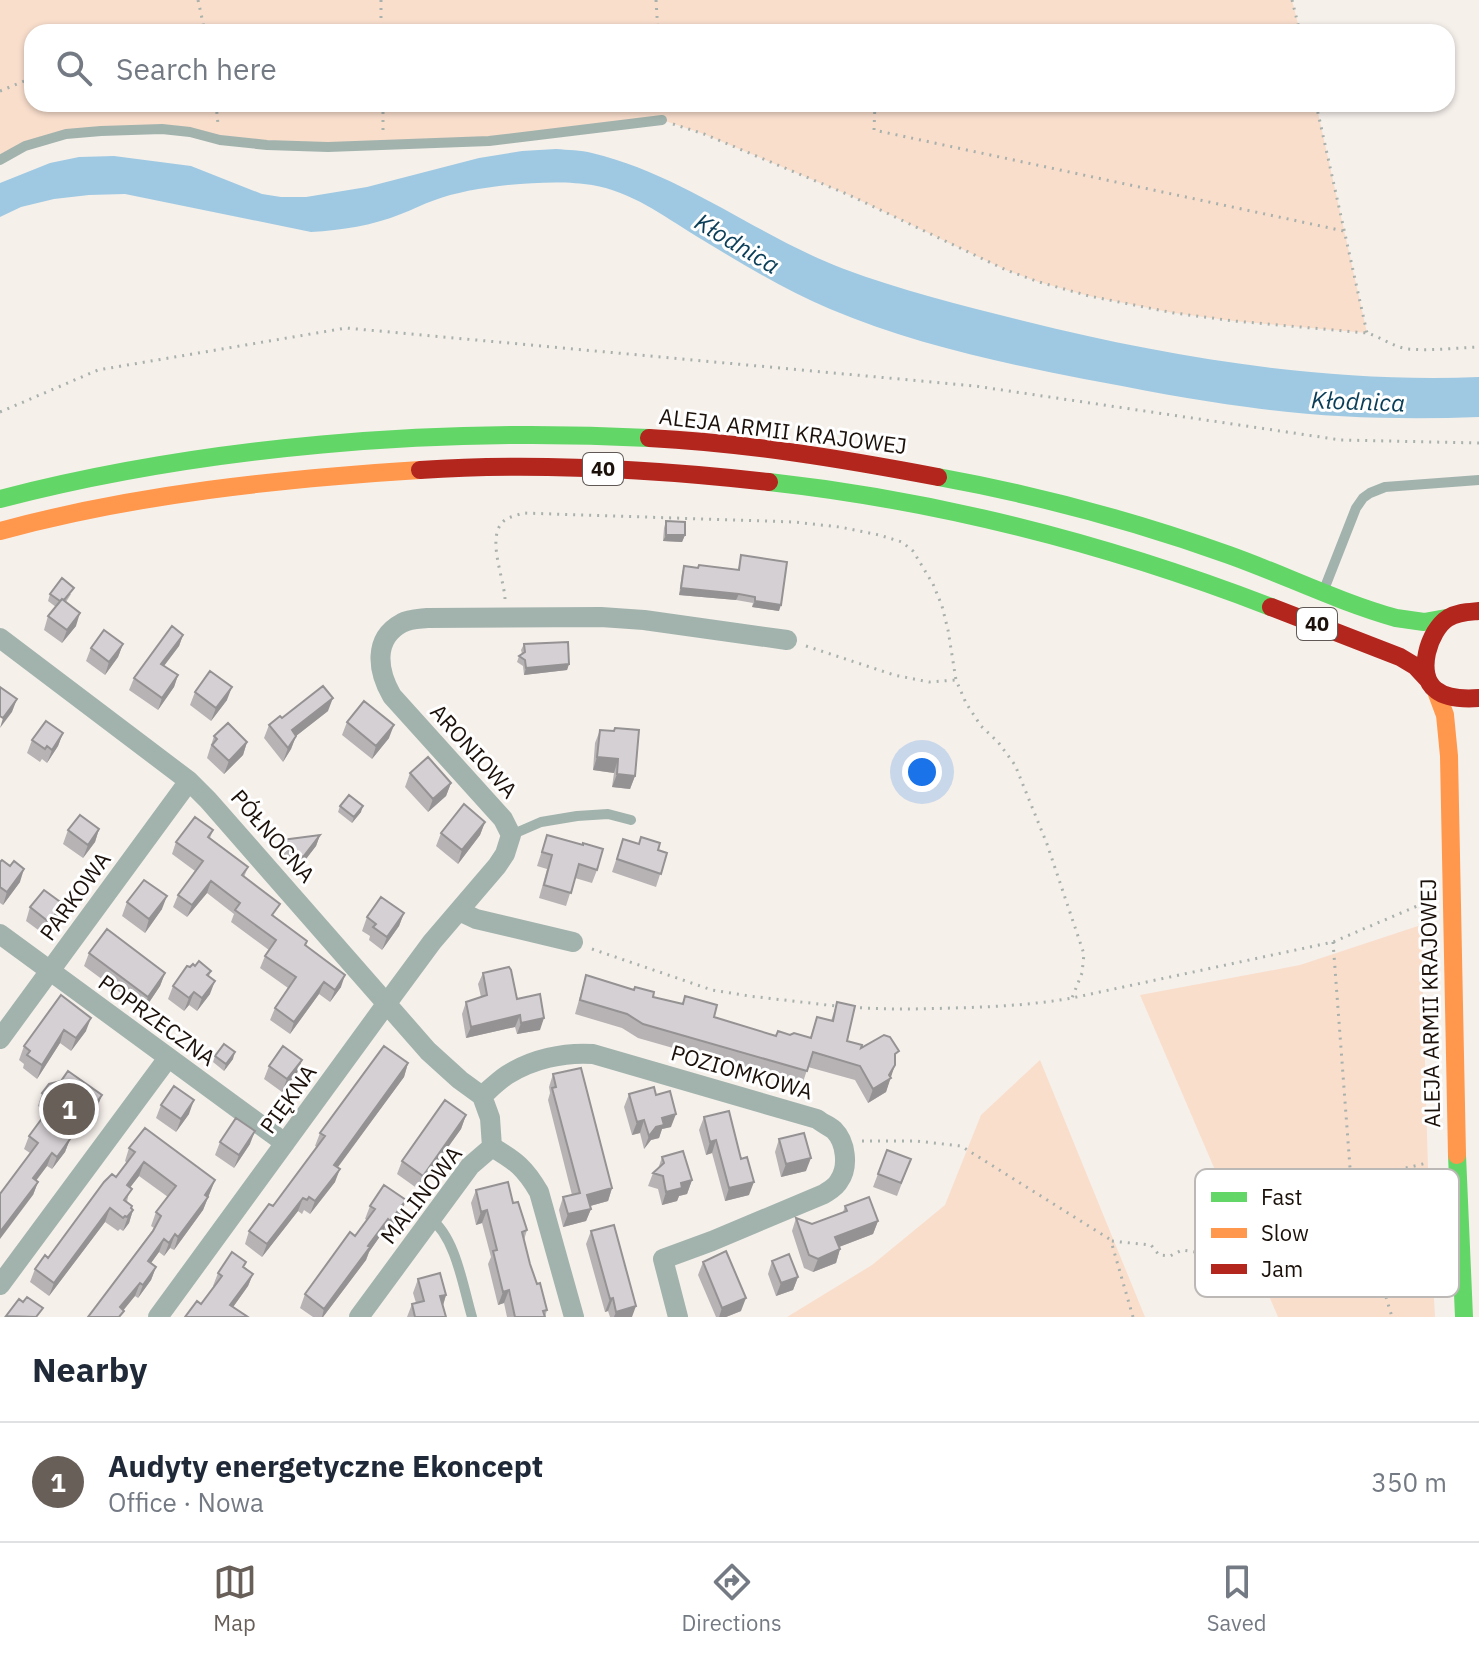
<!DOCTYPE html>
<meta charset="utf-8">
<style>
:root{--surface:#fff;--page:#f6f6f7;--text:#1f2937;--muted:#747a83;--line:#e0e1e3;--accent:#685f59}
body{margin:0;font-family:"IBM Plex Sans",sans-serif;background:var(--page);color:var(--text)}
.you{position:absolute;left:922px;top:772px;width:28px;height:28px;margin:-20px;border:6px solid #fff;border-radius:50%;background:#1a73e8;box-shadow:0 0 0 12px #1a73e833}
.badge{display:grid;place-items:center;width:52px;height:52px;border-radius:50%;background:var(--accent);color:#fff;font-size:26px;font-weight:700}
.pin{position:absolute;translate:-50% -50%;border:4px solid #fff;box-shadow:0 2px 8px #0006}
.list{margin:0;padding:0;list-style:none}
h2{display:flex;justify-content:space-between;align-items:center;height:104px;margin:0;padding:0 32px;font-size:34px}
h2 small{font-size:26px;font-weight:400;color:var(--muted)}
.list li{display:grid;grid-template-columns:52px 1fr auto;gap:24px;align-items:center;box-sizing:border-box;height:120px;padding:0 32px;border-top:2px solid var(--line)}
.list b{display:block;font-size:30px;white-space:nowrap}
.list p{margin:0;font-size:26px;white-space:nowrap;color:var(--muted)}
.list em{font-size:26px;font-style:normal;color:var(--muted)}
.icon{flex:none;width:44px;height:44px;fill:none;stroke:currentColor;stroke-width:2;stroke-linecap:round;stroke-linejoin:round}
.map{position:relative;flex:none;width:1479px;height:1317px;overflow:hidden}
.search{position:absolute;background:var(--surface);box-shadow:0 2px 6px #0004;left:24px;right:24px;top:24px;height:88px;display:flex;align-items:center;gap:20px;box-sizing:border-box;padding:0 28px;border-radius:24px;color:var(--muted);font-size:30px}
.sheet{height:224px;background:var(--surface)}
nav{display:flex;justify-content:space-around;align-items:center;box-sizing:border-box;height:112px;border-top:2px solid var(--line);background:var(--surface);font-size:22px;color:var(--muted)}
nav a{display:grid;justify-items:center;gap:4px}
nav .on{color:var(--accent)}
.map>svg:first-child{display:block}
.green{fill:#f9decc}
.water{fill:#9fc9e2}
.lines{fill:none;stroke-linecap:round;stroke-linejoin:round}
.path{stroke:#a9b1ad;stroke-width:3;stroke-dasharray:2 6;stroke-linecap:butt}
.lane{stroke:#a2b3ae;stroke-width:10}
.street{stroke:#a2b3ae;stroke-width:20}
.fast{stroke:#63d668;stroke-width:18}
.slow{stroke:#ff974d;stroke-width:18}
.jam{stroke:#b3261e;stroke-width:18}
.wall{fill:#b7b3b5}
.shaded-wall{fill:#959294}
.building{fill:#d5d0d3;stroke:#959294;stroke-width:2}
.labels{text-anchor:middle;stroke-width:6;stroke-linejoin:round;paint-order:stroke}
.shield{fill:#fff;stroke:#5f5854;stroke-width:2}
.shield-label{font-size:20px;font-weight:bold;fill:#1b110a}
.street-label{font-size:22px;fill:#1b110a;stroke:#fff}
.water-label{font-size:24px;font-style:italic;fill:#0a3e58;stroke:#fff}
.key{fill:#fff;stroke:#bbb8b6;stroke-width:2}
.key-label{font-size:22px;fill:#1b110a}
</style>
<div class="map">
<svg width="1479" height="1317" viewBox="0 0 1479 1317">
<rect width="100%" height="100%" fill="#f6f0eb"/>
<path class="green" d="M0,0H1292L1300,32H32V104H1316L1367,333L1234,321L1174,313L1089,296L1039,282L1006,270L849,195L704,134L662,120L489,141L328,147L190,132L66,134L0,158Z
M1421,925L1429,1203L1435,1317H1278L1140,995L1300,965Z
M1040,1060L1145,1317H787L872,1265L945,1205L981,1115Z"/>
<path class="water" d="M556,149C568,150 581,150 592,153C684,175 757,236 844,269C903,291 964,306 1024,321C1173,358 1326,383 1479,377V417C1402,420 1323,418 1247,407C1192,400 1138,389 1084,379C998,362 910,343 830,309C783,289 739,262 696,236C662,215 632,192 592,185C552,178 472,186 435,200C423,204 412,210 401,214C371,226 343,230 311,232L125,194L89,195L54,199L21,207L0,217V183L50,163L79,157L114,156L191,166L262,194L281,197H306L367,187L479,158L522,151Z"/>
<g class="lines">
<path class="path" d="M198,0L205,32
M381,0V32
M656,0L658,32
M1292,0L1300,32
M0,91L32,78
M216,104L218,124
M383,104V130
M875,104L874,130L1344,231
M1316,104L1367,333
M673,124L704,134L849,195L1006,270L1039,282L1089,296L1174,313L1234,321L1367,333C1381,337 1393,347 1408,349C1431,351 1456,348 1479,347
M0,412L98,370L346,328L975,386L1341,440L1479,443
M505,599C504,577 485,535 505,520C509,517 518,515 523,513L794,522L840,527L879,535L902,542L913,551L933,584L942,606L948,630L956,680L966,703L981,726L998,742L1015,765L1047,844L1084,954L1082,973L1072,998
M806,646L894,675L929,682L956,680
M1333,942L1351,1181L1427,1163
M592,949L712,990L749,996L836,1006
M852,1007C886,1010 919,1009 953,1008C992,1007 1032,1005 1072,998L1333,942L1429,901
M862,1141H916L961,1146L1111,1240
M1133,1317L1111,1241L1151,1245L1159,1255L1170,1256L1182,1250L1240,1259L1351,1181L1392,1317"/>
<path class="lane" d="M0,160L25,146L66,134L101,131L162,129L190,132L220,140L267,145L328,147L489,141L662,120
M1325,587L1356,508L1363,498L1370,493L1385,487L1479,480
M511,835L541,822L577,816L608,814L631,820
M431,1219C456,1238 463,1287 472,1317"/>
<path class="street" d="M0,638L189,781L208,800L428,1051L460,1080L482,1096
M459,911L476,919L573,942
M0,934L285,1143
M0,1039L189,781
M482,1096C490,1089 498,1081 507,1075C532,1059 564,1052 593,1054L817,1119C822,1123 829,1126 834,1130C846,1142 849,1167 839,1181C836,1187 830,1190 824,1194L712,1241L663,1259L678,1317
M492,1147C516,1161 525,1168 539,1192L574,1317
M0,1285L168,1058
M158,1317L387,1003L432,942L497,866L505,854L511,835L503,819L392,696C378,672 372,639 402,623C409,619 418,619 427,618L601,617L644,620L787,640
M359,1317L470,1166L492,1147L490,1118L482,1096"/>
<path class="fast" d="M938,477C1037,495 1134,521 1229,555C1285,575 1339,602 1396,618L1424,622L1446,618
M769,482C941,501 1110,545 1271,607
M0,499C204,446 438,427 649,438
M1457,1155L1464,1317"/>
<path class="slow" d="M0,531C136,494 279,479 420,470
M1436,691L1445,715L1449,756L1457,1155"/>
<path class="jam" d="M649,438C746,443 843,459 938,477
M420,470C536,462 653,469 769,482
M1271,607L1400,657L1415,666L1428,680
M1479,611C1468,612 1458,612 1448,618C1429,630 1415,675 1436,690C1447,699 1465,699 1479,698"/>
</g>
<path class="wall" d="M666,521L685,535L682,542L663,541L664,528Z
M741,555L779,611L752,607L753,603L736,600L679,595L682,573L684,566L698,568L699,565L738,570Z
M50,594H71L66,602L76,626L62,643L44,630L48,616L56,607L48,601Z
M183,635L179,646L164,666L178,675L174,687L158,710L129,690L134,678Z
M123,644L118,657L105,675L86,661L91,648Z
M524,644L569,664L567,670L524,675L523,666L517,662L519,656L522,654L521,650Z
M195,692L227,700L211,721L190,705Z
M328,711L296,736L291,749L283,762L264,738L269,725L282,718Z
M347,722L389,738L372,759L342,735Z
M600,730L635,776L630,789L612,787L614,773L593,770L595,743Z
M63,733L58,746L47,763L42,759L40,762L27,753L32,740Z
M214,736L247,742L243,755L224,774L207,758Z
M410,773L451,783L446,796L428,812L405,787Z
M340,806L361,812L352,823L338,812Z
M485,822L480,835L458,864L436,846L441,833Z
M99,829L95,842L83,858L63,844L68,830Z
M213,830L210,838L248,867L244,877L275,917L307,941L306,945L341,987L330,1002L319,994L290,1034L270,1020L275,1008L288,988L260,968L265,956L269,950L231,922L234,914L207,893L187,917L173,907L178,895L195,871L172,854L176,842Z
M320,835L316,846L299,868L278,851L282,840Z
M547,835L597,870L592,883L575,878L566,906L539,898L547,869L537,866Z
M623,839L667,853L656,887L612,872Z
M0,862L20,882L3,905L0,903Z
M127,902L162,909L145,933L122,916Z
M63,904L58,917L45,935L26,921L30,907Z
M404,913L399,926L382,950L369,940L370,936L362,931L367,917Z
M89,953L165,973L160,986L144,1010L84,966Z
M195,966L211,971L209,976L210,994L197,1011L189,1005L184,1011L168,999L173,986L190,967Z
M483,973L517,999L540,1030L517,1034L515,1027L466,1038L462,1014L466,1002L481,997L478,984Z
M586,975L653,997L682,1004L685,996L714,1017L776,1036L790,1035L810,1038L817,1017L831,1021L837,1002L847,1041L861,1048L895,1062L886,1092L868,1103L855,1080L808,1067L802,1085L638,1038L622,1028L575,1014Z
M61,995L86,1031L71,1051L60,1043L37,1079L23,1068L24,1064L19,1060L24,1046Z
M215,1056L233,1059L224,1071L213,1062Z
M302,1060L297,1073L282,1092L264,1079L269,1066Z
M408,1063L404,1077L337,1167L335,1182L310,1214L304,1210L302,1214L298,1211L262,1257L245,1244L249,1231L273,1206L317,1147L315,1146L320,1133Z
M553,1074L612,1188L608,1201L590,1206L591,1209L586,1221L563,1227L559,1210L563,1197L572,1195L548,1100L550,1093L549,1087Z
M61,1081L97,1108L89,1119L83,1114L80,1119L77,1117L64,1135L70,1139L65,1152L52,1169L47,1166L36,1181L38,1182L33,1195L30,1153L24,1149L29,1136L47,1112L38,1106L42,1093Z
M629,1094L656,1095L671,1127L662,1129L659,1138L651,1140L644,1149L640,1133L632,1135L624,1107Z
M161,1105L189,1114L176,1132L156,1118Z
M466,1115L461,1129L418,1189L397,1174L402,1161Z
M704,1117L749,1195L725,1201L712,1153L706,1155L699,1130Z
M779,1139L806,1171L781,1177L775,1152Z
M220,1142L250,1144L234,1168L215,1155Z
M129,1148L215,1180L203,1210L174,1250L170,1248L164,1256L159,1252L151,1263L156,1267L151,1280L138,1298L135,1296L88,1317L154,1228L151,1226L156,1212L168,1197L139,1176L130,1187L127,1202L133,1210L129,1223L123,1231L120,1229L118,1231L105,1222L49,1296L30,1282L35,1269L48,1258L127,1163L125,1161Z
M887,1150L911,1159L897,1196L873,1187Z
M662,1157L692,1180L687,1194L679,1196L677,1201L662,1205L658,1189L648,1186L653,1173L658,1169Z
M476,1190L513,1203L527,1230L524,1240L530,1264L547,1310L545,1317H507L504,1303L498,1305L488,1264L491,1257L482,1223L476,1225L471,1203Z
M370,1206L401,1214L386,1234L383,1232L369,1252L366,1260L323,1317H313L300,1308L305,1294L355,1236L367,1220L365,1219Z
M845,1206L878,1221L873,1234L839,1247L840,1249L836,1263L813,1272L804,1268L792,1231L796,1218L812,1224L843,1212Z
M591,1231L632,1317H610L608,1311L605,1312L586,1244Z
M772,1261L798,1277L793,1290L776,1296L768,1274Z
M703,1262L741,1311L726,1317H716L698,1275Z
M245,1267L253,1274L248,1286L233,1307L201,1304L214,1286H213L218,1273Z
M418,1279L446,1295L443,1306L446,1317H407L412,1304L416,1303L413,1293Z"/>
<path class="shaded-wall" d="M666,535H685L682,542L663,541Z
M681,588L739,594L736,600L679,595Z
M755,601L781,605L779,611L752,607Z
M80,613L76,626L62,643L67,630Z
M183,635L179,646L157,675L161,664Z
M123,644L118,657L105,675L109,662Z
M569,664L567,670L524,675L526,668Z
M178,675L174,687L158,710L162,698Z
M232,687L227,700L211,721L216,708Z
M333,698L328,711L296,736L291,749L283,762L288,748L292,730Z
M17,699L12,712L0,728L3,718Z
M394,725L389,738L372,759L376,746Z
M63,733L58,746L47,763L52,750Z
M247,742L243,755L224,774L229,761Z
M597,757L618,759L614,773L593,770Z
M617,774L635,776L630,789L612,787Z
M451,783L446,796L428,812L433,799Z
M363,806L361,812L352,823L354,817Z
M485,822L480,835L458,864L462,850Z
M99,829L95,842L83,858L88,845Z
M320,835L316,846L299,868L303,857Z
M24,869L20,882L3,905L7,892Z
M211,881L207,893L187,917L192,905Z
M167,896L162,909L145,933L149,919Z
M63,904L58,917L45,935L49,922Z
M404,913L399,926L382,950L387,937Z
M165,973L160,986L144,1010L148,997Z
M345,975L341,987L330,1002L335,990Z
M215,981L210,994L197,1011L202,998Z
M324,982L319,994L290,1034L294,1022Z
M194,992L189,1005L184,1011L189,998Z
M520,1015L515,1027L466,1038L471,1027Z
M91,1018L86,1031L71,1051L76,1038Z
M544,1018L540,1030L517,1034L521,1023Z
M64,1030L60,1043L37,1079L42,1065Z
M235,1052L233,1059L224,1071L226,1064Z
M302,1060L297,1073L282,1092L287,1079Z
M408,1063L404,1077L330,1178L334,1165Z
M895,1065L886,1092L868,1103L873,1089L889,1075Z
M102,1095L97,1108L89,1119L94,1106Z
M194,1100L189,1114L176,1132L181,1119Z
M82,1104L77,1117L56,1146L61,1133Z
M676,1114L671,1127L662,1129L659,1138L651,1140L644,1149L649,1136L662,1118Z
M466,1115L461,1129L418,1189L423,1176Z
M644,1120L640,1133L632,1135L637,1122Z
M255,1131L250,1144L234,1168L239,1155Z
M70,1139L65,1152L52,1169L57,1157Z
M716,1140L712,1153L706,1155L710,1142Z
M52,1153L47,1166L28,1191L33,1178Z
M811,1158L806,1171L781,1177L786,1164Z
M144,1162L139,1176L122,1198L127,1185Z
M340,1169L335,1182L310,1214L315,1201Z
M215,1180L203,1210L174,1250L178,1237Z
M692,1180L687,1194L679,1196L677,1201L662,1205L666,1192L681,1183Z
M38,1182L33,1195L0,1239V1232Z
M754,1182L749,1195L725,1201L729,1188Z
M612,1188L608,1201L583,1208L587,1195Z
M303,1198L298,1211L262,1257L267,1244Z
M406,1200L401,1214L386,1234L390,1221Z
M110,1208L105,1222L49,1296L54,1283Z
M131,1208L128,1217L133,1210L129,1223L123,1231Z
M591,1209L586,1221L563,1227L568,1214Z
M487,1210L482,1223L476,1225L481,1212Z
M388,1219L383,1232L369,1252L366,1260L323,1317H322L324,1309Z
M878,1221L873,1234L831,1250L835,1237Z
M175,1234L170,1248L164,1256L169,1243Z
M164,1239L159,1252L143,1274L148,1261Z
M840,1249L836,1263L813,1272L818,1259Z
M156,1267L151,1280L138,1298L143,1285Z
M253,1274L248,1286L226,1317L230,1305Z
M798,1277L793,1290L776,1296L781,1283Z
M140,1283L135,1296L118,1317L120,1307Z
M509,1290L504,1303L498,1305L503,1292Z
M446,1295L442,1308L440,1296Z
M613,1298L608,1311L605,1312L610,1299Z
M746,1298L741,1311L726,1317H719L722,1308Z
M636,1306L632,1317H614L616,1312Z"/>
<path class="building" d="M666,521L685,522V535H666Z
M741,555L787,562L781,605L755,601V597L739,594L681,588L684,566L698,568L699,565L739,570Z
M62,578L74,588L64,600L62,599L60,601L50,594Z
M62,599L80,613L67,630L48,616Z
M172,626L183,635L161,664L178,675L162,698L134,678Z
M104,630L123,644L109,662L91,648Z
M568,642L569,664L526,668L525,660L519,656L525,652L524,644Z
M210,671L232,687L216,708L195,692Z
M323,686L333,698L292,730L296,736L288,748L269,725L280,716L282,718Z
M0,687L17,699L3,718L0,716Z
M364,701L394,725L376,746L347,722Z
M46,721L63,733L52,750L47,746L45,749L32,740Z
M228,723L247,742L229,761L212,745L217,739L214,736Z
M615,728L639,730L635,776L617,774L618,759L597,757L600,730L614,731Z
M428,757L451,783L433,799L410,773Z
M349,795L363,806L354,817L340,806Z
M464,804L485,822L462,850L441,833Z
M80,815L99,829L88,845L68,830Z
M195,817L213,830L208,837L248,867L242,875L280,904L272,915L307,941L305,945L345,975L335,990L324,982L294,1022L275,1008L296,977L265,956L276,940L235,910L240,903L211,881L192,905L178,895L203,861L176,842Z
M320,835L303,857L282,840Z
M547,835L583,845V843L603,849L597,870L579,864L571,893L544,885L552,855L542,852Z
M641,837L660,843L658,850L667,853L661,874L617,859L623,839L639,844Z
M2,860L10,866L14,861L24,869L7,892L0,887V862Z
M144,880L167,896L149,919L127,902Z
M44,890L63,904L49,922L30,907Z
M381,897L404,913L387,937L373,927L376,924L367,917Z
M107,929L165,973L148,997L89,953Z
M199,961L211,971L207,975L215,981L202,998L194,992L189,998L173,986L187,966L190,967L193,964L195,966Z
M509,967L511,970L517,999L540,994L544,1018L521,1023L520,1015L471,1027L466,1002L487,995L483,973Z
M586,975L634,990L635,987L654,992L653,997L683,1004L685,996L717,1005L714,1017L776,1036L778,1031L790,1035L794,1033L811,1038L817,1017L833,1021L837,1002L855,1006L847,1041L862,1045L861,1048L884,1035L890,1037L899,1051L895,1054V1065L889,1075L891,1078L873,1089L860,1066L813,1052L807,1071L643,1024L627,1014L580,1000Z
M61,995L91,1018L76,1038L64,1030L42,1065L27,1055L30,1051L24,1046Z
M224,1044L235,1052L226,1064L215,1056Z
M283,1046L302,1060L287,1079L269,1066Z
M384,1046L408,1063L334,1165L340,1169L315,1201L309,1197L307,1200L303,1198L267,1244L249,1231L269,1204L273,1206L325,1136L320,1133Z
M581,1068L612,1188L587,1195L591,1209L568,1214L563,1197L580,1193L552,1088L556,1087L553,1074Z
M68,1071L102,1095L94,1106L88,1102L85,1107L82,1104L61,1133L70,1139L57,1157L52,1153L33,1178L38,1182L0,1232V1194L38,1143L29,1136L54,1102L42,1093L49,1084L61,1081Z
M174,1086L194,1100L181,1119L161,1105Z
M654,1087L656,1095L670,1091L676,1114L662,1118L664,1125L656,1127L649,1136L644,1120L637,1122L629,1094Z
M445,1100L466,1115L423,1176L402,1161Z
M729,1111L741,1159L747,1157L754,1182L729,1188L716,1140L710,1142L704,1117Z
M236,1118L255,1131L239,1155L220,1142Z
M145,1128L215,1180L205,1195L208,1197L178,1237L175,1234L169,1243L164,1239L148,1261L156,1267L143,1285L140,1283L120,1307L124,1311L119,1317H88L153,1231L161,1216L156,1212L176,1186L144,1162L127,1185L132,1189L124,1200L132,1206L131,1208L133,1210L127,1217L125,1216L123,1218L110,1208L54,1283L35,1269L45,1255L48,1258L104,1182L112,1174L116,1177L135,1152L129,1148Z
M804,1133L811,1158L786,1164L779,1139Z
M887,1150L911,1159L901,1183L878,1174Z
M683,1151L692,1180L681,1183L682,1188L666,1192L663,1176L653,1173L664,1163L662,1157Z
M508,1182L513,1203L518,1202L527,1230L522,1232L530,1264L537,1284L540,1283L547,1310L543,1311L545,1317H515L509,1290L503,1292L493,1251L497,1250L487,1210L481,1212L476,1190Z
M384,1185L406,1200L390,1221L388,1219L368,1246L370,1247L324,1309L305,1294L350,1232L355,1236L375,1209L370,1206Z
M869,1197L878,1221L835,1237L840,1249L818,1259L809,1255L796,1218L812,1224L847,1211L845,1206Z
M614,1225L636,1306L616,1312L613,1298L610,1299L591,1231Z
M726,1251L746,1298L722,1308L703,1262Z
M232,1252L246,1262L243,1267L253,1274L230,1305L248,1317H185L197,1301L201,1304L222,1276L218,1273Z
M789,1254L798,1277L781,1283L772,1261Z
M440,1273L446,1295L440,1296L446,1317H415L412,1304L424,1301L418,1279Z
M27,1297L43,1308L36,1317L6,1316L19,1299L23,1302Z"/>
<g class="labels">
<g class="shield">
<rect x="583" y="453" width="40" height="32" rx="6"/>
<rect x="1297" y="608" width="40" height="32" rx="6"/>
</g>
<g class="shield-label">
<text x="603" y="476">40</text>
<text x="1317" y="631">40</text>
</g>
<g class="street-label">
<text transform="translate(783 431) rotate(7)" y="8">ALEJA ARMII KRAJOWEJ</text>
<text transform="translate(474 751) rotate(48)" y="8">ARONIOWA</text>
<text transform="translate(273 836) rotate(49)" y="8">PÓŁNOCNA</text>
<text transform="translate(75 896) rotate(-54)" y="8">PARKOWA</text>
<text transform="translate(1430 1003) rotate(-91)" y="8">ALEJA ARMII KRAJOWEJ</text>
<text transform="translate(157 1020) rotate(36)" y="8">POPRZECZNA</text>
<text transform="translate(742 1072) rotate(16)" y="8">POZIOMKOWA</text>
<text transform="translate(288 1099) rotate(-54)" y="8">PIĘKNA</text>
<text transform="translate(421 1195) rotate(-52)" y="8">MALINOWA</text>
</g>
<g class="water-label">
<text transform="translate(737 244) rotate(31)" y="8">Kłodnica</text>
<text transform="translate(1358 402) rotate(2)" y="8">Kłodnica</text>
</g>
</g>
<rect x="1195" y="1169" width="264" height="128" rx="12" class="key"/>
<rect x="1211" y="1192" width="36" height="10" fill="#63d668"/>
<rect x="1211" y="1228" width="36" height="10" fill="#ff974d"/>
<rect x="1211" y="1264" width="36" height="10" fill="#b3261e"/>
<g class="key-label">
<text x="1261" y="1205">Fast</text>
<text x="1261" y="1241">Slow</text>
<text x="1261" y="1277">Jam</text>
</g>
</svg>
<div class="you"></div>
<div class="pin badge" style="left:69px;top:1109px">1</div>
<div class="search"><svg class="icon" aria-label="search" viewBox="0 0 24 24"><circle cx="10" cy="10" r="6"/><path d="M15 15l6 6"/></svg>Search here</div>
</div>
<section class="sheet">
<h2>Nearby<small></small></h2>
<ul class="list">
<li><span class="badge">1</span><div><b>Audyty energetyczne Ekoncept</b><p>Office · Nowa</p></div><em>350 m</em></li>
</ul>
</section>
<nav>
<a class="on"><svg class="icon" aria-label="map" viewBox="0 0 24 24"><path d="M3 6l6-2 6 2 6-2v14l-6 2-6-2-6 2zM9 4v14M15 6v14"/></svg>Map</a>
<a><svg class="icon" aria-label="directions" viewBox="0 0 24 24"><path d="M12 3l9 9-9 9-9-9zM9 14v-3h6M13 9l2 2-2 2"/></svg>Directions</a>
<a><svg class="icon" aria-label="saved" viewBox="0 0 24 24"><path d="M7 4h10v16l-5-4-5 4z"/></svg>Saved</a>
</nav>
